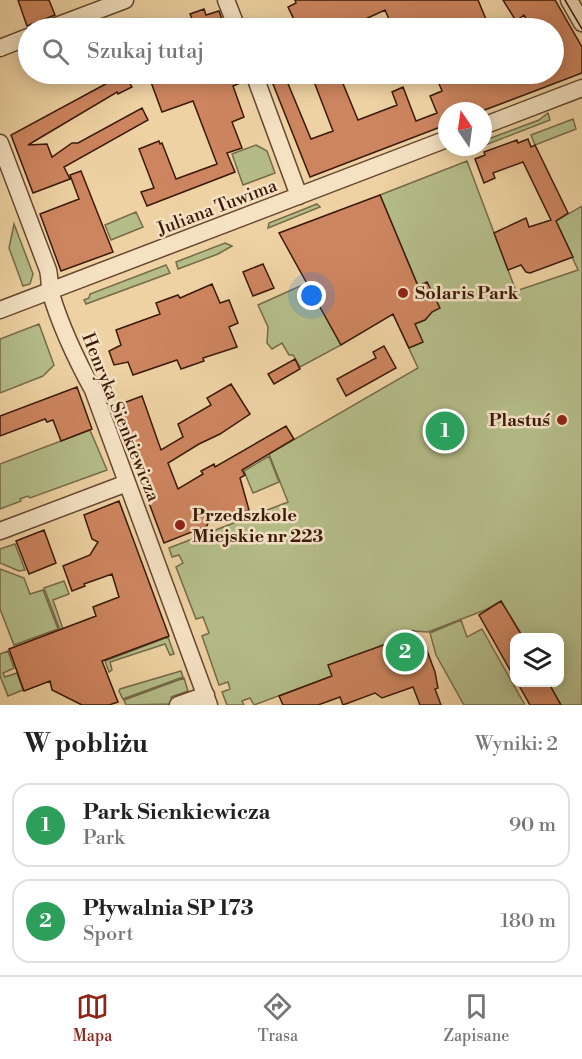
<!DOCTYPE html>
<html lang="pl">
<meta charset="utf-8">
<style>
:root{--surface:#fff;--page:#f2f2f2;--text:#222;--muted:#767676;--line:#e0e0e0;--accent:#8f2418}
body{margin:0;font-family:"Libre Bodoni",serif;background:var(--page);color:var(--text)}
.controls{position:absolute;right:18px;bottom:18px;display:grid;overflow:hidden;border-radius:12px;box-shadow:0 3px 15px #0003}
.controls button{width:54px;height:54px;display:grid;place-items:center;padding:0;border:0;border-bottom:2px solid var(--line);background:var(--surface);color:var(--text);font:30px sans-serif}
.compass{position:absolute;left:438px;top:102px;width:54px;height:54px;border-radius:50%;background:var(--surface);box-shadow:0 3px 15px #0003;rotate:347deg}
.you{position:absolute;left:312px;top:296px;width:21px;height:21px;margin:-15px;border:4px solid #fff;border-radius:50%;background:#1a73e8;box-shadow:0 0 0 9px #1a73e833}
.badge{display:grid;place-items:center;width:39px;height:39px;border-radius:50%;background:var(--accent);color:#fff;font-size:20px;font-weight:700}
.pin{position:absolute;translate:-50% -50%;border:3px solid #fff;box-shadow:0 2px 6px #0006}
.list{margin:0;padding:0;list-style:none}
h2{display:flex;justify-content:space-between;align-items:center;height:78px;margin:0;padding:0 24px;font-size:26px}
h2 small{font-size:20px;font-weight:400;color:var(--muted)}
.list li{display:grid;grid-template-columns:39px 1fr auto;gap:18px;align-items:center;box-sizing:border-box;height:84px;margin:0 12px 12px;padding:0 12px;border:2px solid var(--line);border-radius:18px}
.list b{display:block;font-size:22px;white-space:nowrap}
.list p{margin:0;font-size:20px;white-space:nowrap;color:var(--muted)}
.list em{font-size:20px;font-style:normal;color:var(--muted)}
.icon{flex:none;width:33px;height:33px;fill:none;stroke:currentColor;stroke-width:2;stroke-linecap:round;stroke-linejoin:round}
.map{position:relative;flex:none;width:582px;height:705px;overflow:hidden}
.search{position:absolute;background:var(--surface);box-shadow:0 3px 15px #0003;left:18px;right:18px;top:18px;height:66px;display:flex;align-items:center;gap:15px;box-sizing:border-box;padding:0 21px;border-radius:33px;color:var(--muted);font-size:22px}
.sheet{height:270px;background:var(--surface)}
nav{display:flex;justify-content:space-around;align-items:center;box-sizing:border-box;height:84px;border-top:2px solid var(--line);background:var(--surface);font-size:16px;color:var(--muted)}
nav a{display:grid;justify-items:center;gap:3px}
nav .on{color:var(--accent)}
.map>svg:first-child{display:block}
.green{fill:#b4bd89;stroke:#776b49;stroke-width:1.5}
.building{fill:#cd855f;stroke:#3a1909;stroke-width:1.5}
.lines{fill:none;stroke-linecap:round;stroke-linejoin:round}
.minor-casing{stroke:#674730;stroke-width:19}
.minor{stroke:#f4e2c3;stroke-width:16}
.tram{stroke:#3a1909;stroke-width:1.5}
.poi-dot{fill:#8f2418;stroke:#f4e2c3;stroke-width:2}
.labels{text-anchor:middle;stroke-width:5;stroke-linejoin:round;paint-order:stroke}
.street-label{font-size:18px;fill:#3a1909;stroke:#f4e2c3}
.poi-label{font-size:18px;font-weight:bold;fill:#3a1909;stroke:#f4e2c3;text-anchor:start}
</style>
<div class="map">
<svg width="582" height="705" viewBox="0 0 582 705">
<rect width="100%" height="100%" fill="#eed2a3"/>
<filter id="stains"><feTurbulence type="fractalNoise" baseFrequency=".00333" numOctaves="4"/><feColorMatrix values="0 0 0 0 .2 0 0 0 0 .09 0 0 0 0 .02 0 0 0 .5 -.17"/></filter>
<radialGradient id="worn" r=".72"><stop offset=".6" stop-color="#630" stop-opacity="0"/><stop offset="1" stop-color="#630" stop-opacity=".3"/></radialGradient>
<path class="green" d="M548,113L550,120L483,146V141L539,120Z
M573,119L576,129L535,145L531,135Z
M256,145L267,151L275,173L243,185L232,154Z
M467,161L516,291L578,270L556,221L582,206V705H561L548,683L560,682V638L522,637L501,601L485,610L428,632L413,631L388,640L389,643L332,676L254,705L250,698L242,701L244,705H227L222,692L230,689L228,682L219,685L202,636L209,633L203,617L196,619L176,567L183,563L179,555L172,557L169,548L288,502L269,454L418,368L393,314L424,300L380,195Z
M317,204L320,207L268,228L269,223Z
M136,212L143,227L111,240L105,225Z
M14,224L33,274L30,284L23,286L9,248Z
M225,243L232,246L218,254L178,269L176,262Z
M166,265L170,273L86,304L84,300L89,298L90,294Z
M307,283L341,345L300,367L293,355H289L282,343L272,349L267,343L268,327L258,305Z
M39,324L54,365L43,376L0,393V339Z
M90,430L107,470L30,498L28,496L20,499L21,501L0,509V464Z
M269,456L279,482L253,493L244,471Z
M15,544L25,570L19,571L0,563V549Z
M0,569L24,578L30,594L43,590L58,629L14,645L0,609Z
M64,581L69,594L53,600L63,629L60,630L44,588Z
M461,620L467,637L482,629L525,705H464L436,655L430,633Z
M168,637L174,654L170,655L165,644L110,662L112,670L109,672L105,661Z
M8,651L14,668L3,673L5,677L17,673L23,690L8,696L0,676V654Z
M181,671L183,677L123,699L119,691L120,689Z
M184,678L188,691L171,697L173,704L126,705L124,700Z"/>
<path class="building" d="M18,0H49L55,15L27,26Z
M295,0H478L488,24L476,28H393L385,10L359,22L361,28H298L288,7L296,3Z
M503,0H555L582,47V73L482,111H447V129H444L443,126L310,177L269,74H284L311,139L333,131L311,74H339L358,120L397,105L392,92L403,87L416,121L437,113L430,96L442,91L435,74H554V28H532L524,15L516,21Z
M204,9L206,15L219,11L225,28H196L190,14Z
M124,74L132,87L118,94L117,92L28,145L47,144L52,157L72,143H78L142,108L148,120L64,167L70,179L33,193L11,135Z
M148,74H244L245,81L233,86L244,117L232,122L242,148L227,153L235,172L147,206L141,192L154,188L139,149L159,141L160,144L162,143L176,179L217,164L193,101L162,112Z
M528,139L531,147L535,145L568,213L556,221L573,257L530,273L526,272L521,265L508,270L494,233L526,218L529,227L551,220L523,162L493,173L495,178L484,183L475,159L485,155L484,152L517,140L518,143Z
M81,171L113,252L61,271L40,214L79,199L70,175Z
M380,195L418,286L427,282L440,308L432,312L425,320L415,324L423,342L409,348L393,314L341,345L279,233Z
M263,264L274,288L253,296L243,272Z
M212,284L220,303L229,300L238,323L229,327L237,347L203,358L204,361L181,369L177,360L133,375L128,362L114,365L109,351L121,345L116,330L160,314L156,303L178,295L180,298Z
M384,346L396,368L346,396L337,379L376,358L373,352Z
M295,359L300,369L274,384L268,374Z
M231,384L250,414L220,434L199,444L168,463L178,489L203,474L201,471L214,464L215,467L286,426L294,439L242,470L245,475L240,478L249,510L219,521L211,515L207,526L164,543L113,407L142,396L161,450L183,437L178,424L211,405L207,398Z
M77,387L92,429L61,441L53,420L47,422L45,419L0,436V416Z
M119,501L169,636L102,661L118,702L109,705H82L52,690L50,681L24,691L9,649L96,616L93,607L119,597L112,574L84,584L85,586L72,591L63,566L90,555L98,542L92,539L84,515Z
M44,530L56,563L29,574L16,541Z
M501,601L521,634L514,637V677L479,615Z
M413,631L414,634H417L426,648L435,672L438,688L435,689L441,705H420L413,687L382,698L375,693L343,705L340,697L318,705H283L279,696L332,676L328,665L389,643L388,640Z
M517,682H548L561,705H530Z"/>
<g class="lines">
<g class="minor-casing">
<path id="minor" d="M226,0L237,28
M569,0L582,23
M51,28L125,0
M0,48L28,37
M254,74L299,196
M483,126L582,88
M0,143L48,270C50,278 49,286 51,294C61,327 76,359 93,390L209,705
M0,310L447,139
M0,531L127,483
M178,705L206,695"/>
</g>
<use href="#minor" class="minor"/>
<path class="tram" d="M565,0L582,29"/>
</g>
<g class="poi-dot">
<circle cx="403" cy="293" r="6"/>
<circle cx="562" cy="420" r="6"/>
<circle cx="180" cy="525" r="6"/>
</g>
<g class="labels">
<g class="street-label">
<text transform="translate(217 207) rotate(-21)" y="6">Juliana Tuwima</text>
<text transform="translate(121 417) rotate(68)" y="6">Henryka Sienkiewicza</text>
</g>
<g class="poi-label">
<text x="415" y="299">Solaris Park</text>
<text x="550" y="426" text-anchor="end">Plastuś</text>
<text x="192" y="521">Przedszkole<tspan x="192" dy="21">Miejskie nr 223</tspan></text>
</g>
</g>
<rect width="100%" height="100%" filter="url(#stains)"/>
<rect width="100%" height="100%" fill="url(#worn)"/>
</svg>
<div class="controls">
<button><svg class="icon" aria-label="layers" viewBox="0 0 24 24"><path d="M12 4l9 5-9 5-9-5zM3 14l9 5 9-5"/></svg></button>
</div>
<svg class="compass" viewBox="-18 -18 36 36"><path d="M0-13l5 13h-10z" fill="#e53935"/><path d="M0 13l5-13h-10z" fill="#767676"/></svg>
<div class="you"></div>
<div class="pin badge" style="left:445px;top:431px;background:#2e9e5b">1</div>
<div class="pin badge" style="left:405px;top:652px;background:#2e9e5b">2</div>
<div class="search"><svg class="icon" aria-label="search" viewBox="0 0 24 24"><circle cx="10" cy="10" r="6"/><path d="M15 15l6 6"/></svg>Szukaj tutaj</div>
</div>
<section class="sheet">
<h2>W pobliżu<small>Wyniki: 2</small></h2>
<ul class="list">
<li><span class="badge" style="background:#2e9e5b">1</span><div><b>Park Sienkiewicza</b><p>Park</p></div><em>90 m</em></li>
<li><span class="badge" style="background:#2e9e5b">2</span><div><b>Pływalnia SP 173</b><p>Sport</p></div><em>180 m</em></li>
</ul>
</section>
<nav>
<a class="on"><svg class="icon" aria-label="map" viewBox="0 0 24 24"><path d="M3 6l6-2 6 2 6-2v14l-6 2-6-2-6 2zM9 4v14M15 6v14"/></svg>Mapa</a>
<a><svg class="icon" aria-label="directions" viewBox="0 0 24 24"><path d="M12 3l9 9-9 9-9-9zM9 14v-3h6M13 9l2 2-2 2"/></svg>Trasa</a>
<a><svg class="icon" aria-label="saved" viewBox="0 0 24 24"><path d="M7 4h10v16l-5-4-5 4z"/></svg>Zapisane</a>
</nav>
